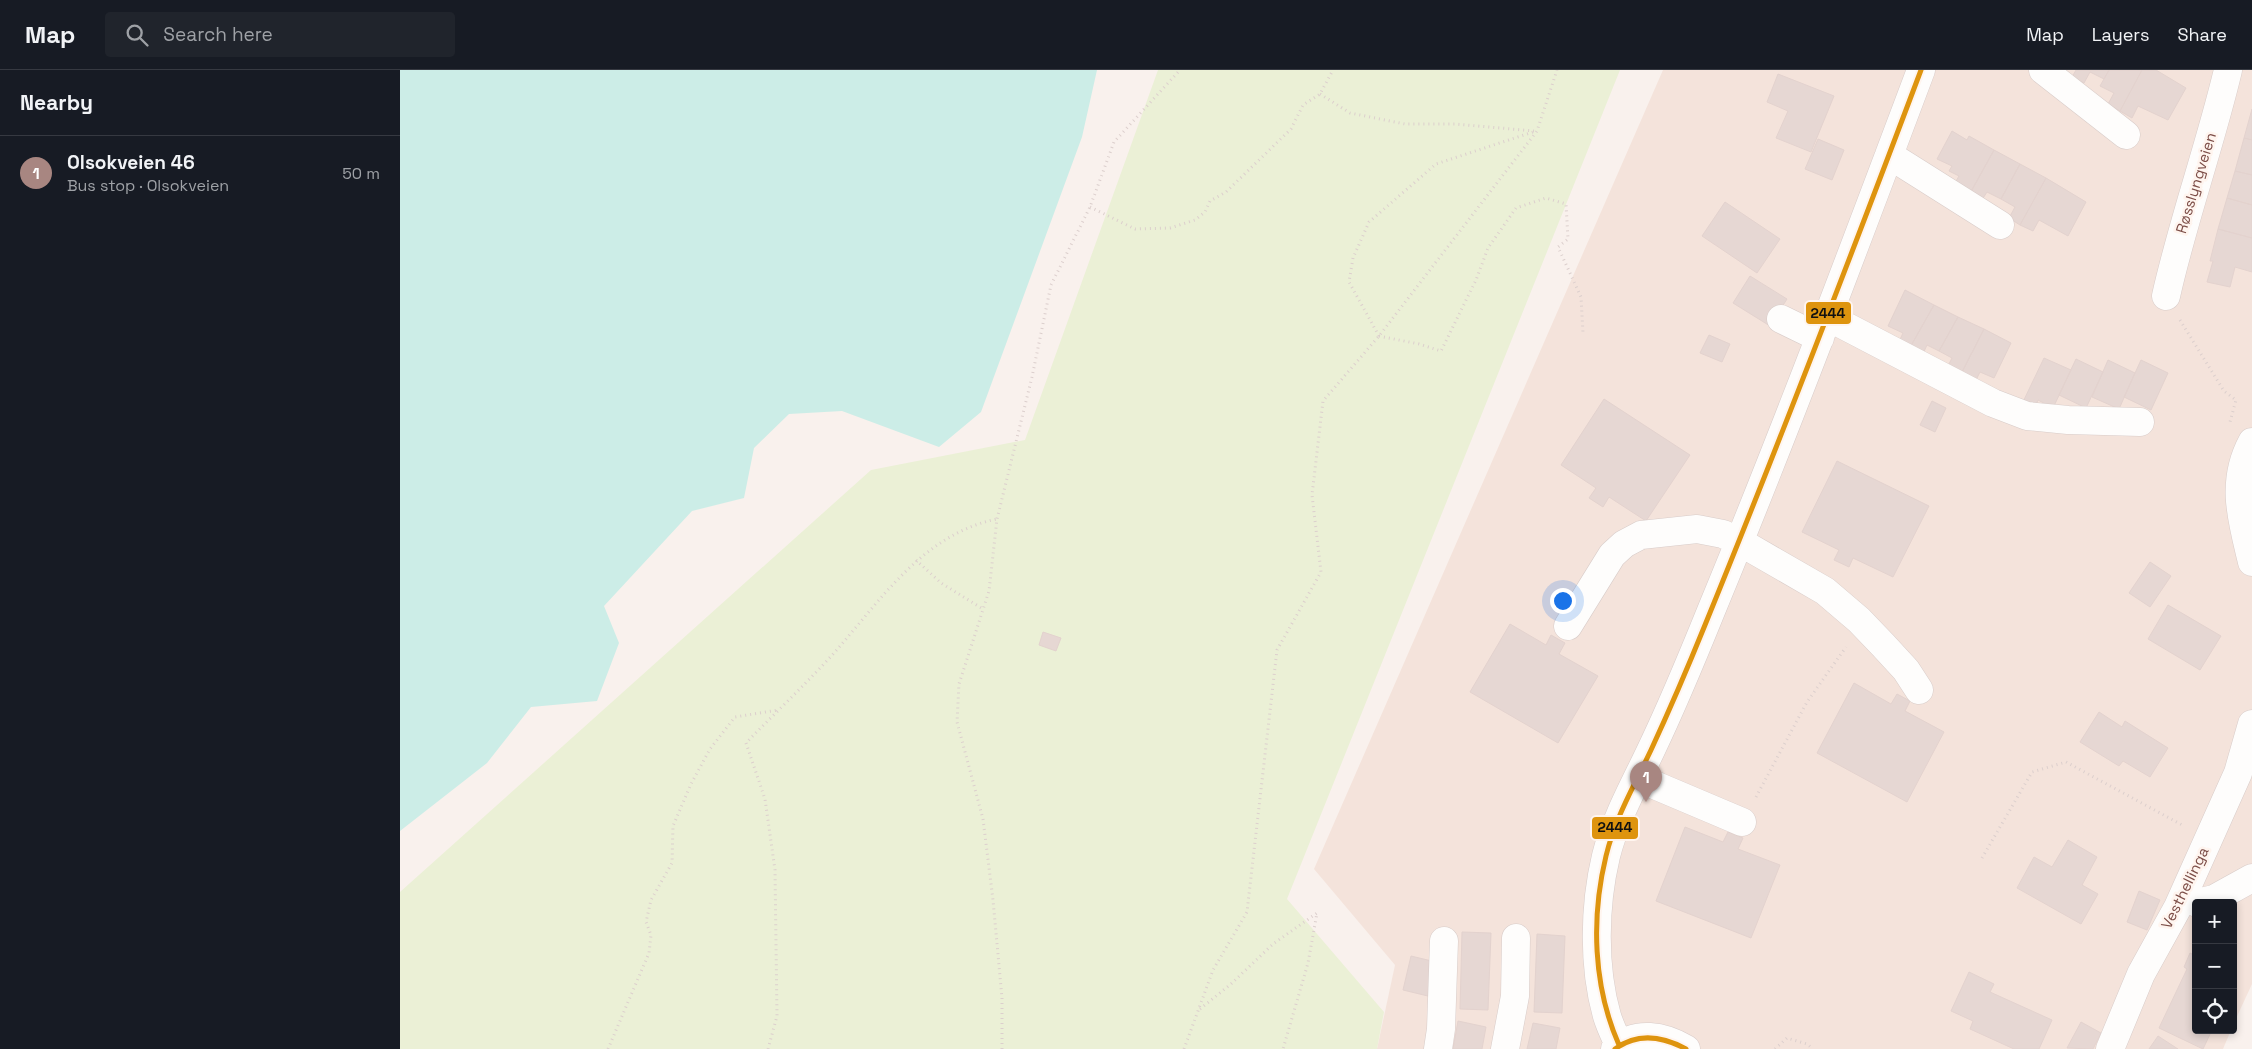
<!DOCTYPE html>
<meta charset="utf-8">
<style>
:root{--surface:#171b24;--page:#20242c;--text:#f1f3f6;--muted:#9ea1a6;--line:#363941;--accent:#a88681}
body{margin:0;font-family:"Space Grotesk",sans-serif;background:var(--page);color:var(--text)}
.controls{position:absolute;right:15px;bottom:15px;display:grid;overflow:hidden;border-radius:5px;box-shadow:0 2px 8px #0003}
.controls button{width:45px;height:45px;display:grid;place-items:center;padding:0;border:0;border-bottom:1px solid var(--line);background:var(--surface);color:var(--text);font:25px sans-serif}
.you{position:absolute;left:1162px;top:530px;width:18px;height:18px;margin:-12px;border:4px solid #fff;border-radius:50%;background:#1a73e8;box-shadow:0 0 0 8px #1a73e833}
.badge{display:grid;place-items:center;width:32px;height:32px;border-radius:50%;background:var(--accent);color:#fff;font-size:16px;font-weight:700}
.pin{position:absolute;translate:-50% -41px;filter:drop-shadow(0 1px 2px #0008)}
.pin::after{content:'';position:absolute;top:26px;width:18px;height:15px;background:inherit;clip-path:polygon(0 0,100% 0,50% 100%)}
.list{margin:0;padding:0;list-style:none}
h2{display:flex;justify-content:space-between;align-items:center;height:65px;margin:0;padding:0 20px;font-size:21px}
h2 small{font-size:16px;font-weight:400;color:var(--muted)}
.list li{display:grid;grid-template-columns:32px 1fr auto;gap:15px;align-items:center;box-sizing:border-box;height:75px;padding:0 20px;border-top:1px solid var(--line)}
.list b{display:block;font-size:19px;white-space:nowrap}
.list p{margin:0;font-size:16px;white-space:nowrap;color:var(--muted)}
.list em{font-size:16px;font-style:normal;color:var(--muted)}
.icon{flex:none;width:28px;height:28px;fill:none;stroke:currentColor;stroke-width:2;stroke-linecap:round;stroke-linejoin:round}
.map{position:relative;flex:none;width:1852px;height:979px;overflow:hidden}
header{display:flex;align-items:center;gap:30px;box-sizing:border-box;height:70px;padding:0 25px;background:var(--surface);border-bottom:1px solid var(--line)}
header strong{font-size:24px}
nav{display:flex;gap:28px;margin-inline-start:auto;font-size:18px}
.search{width:350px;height:45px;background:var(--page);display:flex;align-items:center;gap:12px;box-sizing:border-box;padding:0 18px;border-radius:5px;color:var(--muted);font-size:19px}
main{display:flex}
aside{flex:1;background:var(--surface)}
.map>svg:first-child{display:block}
.residential{fill:#f4e3db}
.green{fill:#ebf0d6}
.water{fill:#ccede7}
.building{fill:#e6d7d3;stroke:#e3d2ce}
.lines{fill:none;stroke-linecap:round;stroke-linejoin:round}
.minor-casing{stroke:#d8ccc9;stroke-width:29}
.path{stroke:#dccfcd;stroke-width:3;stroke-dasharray:1 4;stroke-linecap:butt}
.minor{stroke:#fefdfc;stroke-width:28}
.bus-1-casing{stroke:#fff5ef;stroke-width:9}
.bus-1{stroke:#de940e;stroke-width:5}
.labels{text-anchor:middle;stroke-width:5;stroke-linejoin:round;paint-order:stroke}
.street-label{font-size:15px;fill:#7c4d47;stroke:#fff5ef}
.line-badge{stroke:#fff5ef;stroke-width:2}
.pale-badge-label{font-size:14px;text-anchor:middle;font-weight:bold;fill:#111}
</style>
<header>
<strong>Map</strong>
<div class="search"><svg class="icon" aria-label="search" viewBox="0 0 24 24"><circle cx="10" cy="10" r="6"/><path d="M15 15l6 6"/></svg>Search here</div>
<nav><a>Map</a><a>Layers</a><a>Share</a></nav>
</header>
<main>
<aside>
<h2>Nearby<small></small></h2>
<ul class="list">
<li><span class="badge">1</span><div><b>Olsokveien 46</b><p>Bus stop · Olsokveien</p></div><em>50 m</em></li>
</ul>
</aside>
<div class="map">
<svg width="1852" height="979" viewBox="0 0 1852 979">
<rect width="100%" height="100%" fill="#f9f1ed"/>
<path class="residential" d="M1263,0H1852V914L1833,955V833H1796V960H1831L1823,979H977L995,895L914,799Z"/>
<path class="green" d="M758,0H1220L887,829L984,942L977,979H0V822L471,400L625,370Z"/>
<path class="water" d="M0,0H697L682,67L581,342L539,377L442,341L389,344L354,378L344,428L292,441L204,536L219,573L197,631L131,637L87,693L0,761Z"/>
<path class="building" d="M1676,0H1709L1704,9L1690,2L1684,13L1672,7Z
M1709,0H1742L1720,41L1708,34L1714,23L1700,16Z
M1742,0H1756L1786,18L1768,50L1738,36L1732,48L1720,41Z
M1378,4L1434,26L1411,82L1376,68L1388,41L1367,32Z
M1852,39V70L1844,68Z
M1552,61L1567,70L1569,66L1594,80L1568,127L1552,118L1559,106L1549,101L1552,96L1537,89Z
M1844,68L1852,70V105L1835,101Z
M1418,69L1444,80L1432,110L1405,99Z
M1594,80L1620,94L1601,129L1587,122L1580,133L1568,127Z
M1620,94L1646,108L1620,155L1609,148L1615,137L1601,129Z
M1835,101L1852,105V135L1827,128Z
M1646,108L1686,132L1668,166L1639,150L1633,161L1620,155Z
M1827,128L1852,135V168L1818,159Z
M1325,132L1380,169L1357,203L1302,166Z
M1818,159L1852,168V202L1835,197L1830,217L1807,212L1813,191H1810Z
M1350,206L1387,229L1370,256L1333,233Z
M1505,220L1534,235L1508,281L1497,276L1503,263L1488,256Z
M1534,235L1558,247L1539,281L1527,275L1521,288L1508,281Z
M1558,247L1584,259L1560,306L1546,300L1552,288L1539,281Z
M1584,259L1611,273L1594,308L1580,302L1574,314L1560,306Z
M1309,265L1330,274L1322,292L1300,283Z
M1644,288L1671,300L1653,338L1638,330L1633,342L1621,336Z
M1676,289L1703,302L1686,338L1659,325Z
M1708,290L1735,303L1719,339L1692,327Z
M1741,290L1768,303L1751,340L1724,327Z
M1204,329L1290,385L1246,451L1209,427L1203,437L1189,428L1196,418L1161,395Z
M1532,331L1546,338L1535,362L1520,355Z
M1437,391L1529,436L1493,507L1453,488L1449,497L1434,490L1439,480L1402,462Z
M1750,492L1771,506L1750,537L1729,523Z
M1768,535L1821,566L1800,600L1748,569Z
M1110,554L1146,575L1151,565L1165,573L1159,584L1198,606L1158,673L1070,622Z
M643,562L661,568L656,581L639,575Z
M1454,613L1491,634L1497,624L1510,631L1505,641L1544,662L1507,732L1417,683Z
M1699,642L1722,657L1725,651L1768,678L1750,707L1723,691L1719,696L1680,672Z
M1285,757L1323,772L1328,762L1343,768L1338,779L1380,795L1351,868L1256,831Z
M1668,770L1697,787L1682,815L1698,824L1681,854L1617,818L1634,787L1652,797Z
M1739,821L1760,830L1747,860L1727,852Z
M1062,862L1091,863L1088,940L1060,939Z
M1137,864L1165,866L1162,943L1134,942Z
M1790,883L1796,886V960H1812L1803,979L1759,958L1787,899L1784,897Z
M1011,886L1040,893L1032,927L1003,920Z
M1569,902L1594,914L1590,922L1652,950L1639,979H1614L1570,959L1573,951L1551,941Z
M1058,951L1086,957L1082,979H1053Z
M1681,952L1701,963L1693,979L1667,978Z
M1133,953L1160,958L1156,979H1127Z
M1758,966L1778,979H1749Z"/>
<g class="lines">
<g class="minor-casing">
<path id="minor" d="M1643,0L1726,65
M1489,85L1600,155
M1766,226C1783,150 1810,76 1828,0
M1428,247L1593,333L1627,346L1668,350L1740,352
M1381,249L1420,268
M1852,372C1830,413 1842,450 1852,492
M1168,556L1212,485L1224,474L1241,465L1297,459L1323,464L1340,472L1425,521L1459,550L1483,575L1506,600L1519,620
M1238,708L1342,752
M1797,833L1814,829L1852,808
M1219,975C1215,966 1210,956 1207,946C1193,897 1194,836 1206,786C1215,749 1235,714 1251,680C1273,634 1292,588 1311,541C1385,362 1453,181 1521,0
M1038,979L1041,959L1044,871
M1105,979L1115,926L1116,868
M1215,979C1236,960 1264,966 1286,979
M1710,979L1741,904L1778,837L1838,703L1852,654"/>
</g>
<path class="path" d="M920,24L950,43L1005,54H1055L1134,61
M690,137L735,159L770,158L795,150L805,142L810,131L826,122L891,59L903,35L920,24L933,0
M1780,250L1824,321L1836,330L1830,352
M979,266L1019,274L1041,281L1076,210L1088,178L1116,138L1146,128L1166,134L1168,169L1158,177L1181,227L1183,263
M979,266L949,212L953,188L969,152L1036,94L1136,61
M516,490L541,513L583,539
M1356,727L1407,632L1446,577
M1582,788L1632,702L1666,692L1784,756
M800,939L831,914L873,874L917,843L908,893L883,979
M208,979L249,883L251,865L246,852L251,830L272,793L273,756L291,714L310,679L335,647L378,640
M368,979L377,946L375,800L365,729L346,673C375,643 406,614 434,583C481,530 523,464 597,449
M602,979V928L593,830L583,749L557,652L559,614L589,521L597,449L632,307L651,215L690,137L714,72L780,0
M784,979L813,900L847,842L877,580L921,502L912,425L923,331L979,266L1137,61L1157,0
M1375,979L1387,968L1407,974L1413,979"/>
<use href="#minor" class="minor"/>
<g class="bus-1-casing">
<path id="bus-1" d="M1219,975C1193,916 1191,848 1206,786C1215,748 1235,714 1251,680C1270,639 1288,597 1305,555C1380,371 1451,186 1521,0
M1215,979C1238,962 1262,966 1286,979"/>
</g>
<use href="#bus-1" class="bus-1"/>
</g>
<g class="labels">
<g class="street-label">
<text transform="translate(1796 113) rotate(-73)" y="5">Røsslyngveien</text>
<text transform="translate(1785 818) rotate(-64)" y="5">Vesthellinga</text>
</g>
</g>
<g class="line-badge">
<rect x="1405" y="231" width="47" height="24" rx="5" fill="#de940e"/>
<rect x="1191" y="746" width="48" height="24" rx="5" fill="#de940e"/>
</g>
<g class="pale-badge-label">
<text x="1428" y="248">2444</text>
<text x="1215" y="762">2444</text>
</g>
</svg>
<div class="controls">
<button>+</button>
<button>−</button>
<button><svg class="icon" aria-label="locate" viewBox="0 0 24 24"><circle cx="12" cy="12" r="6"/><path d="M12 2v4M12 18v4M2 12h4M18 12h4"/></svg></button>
</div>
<div class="you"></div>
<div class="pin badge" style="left:1246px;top:732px">1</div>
</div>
</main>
